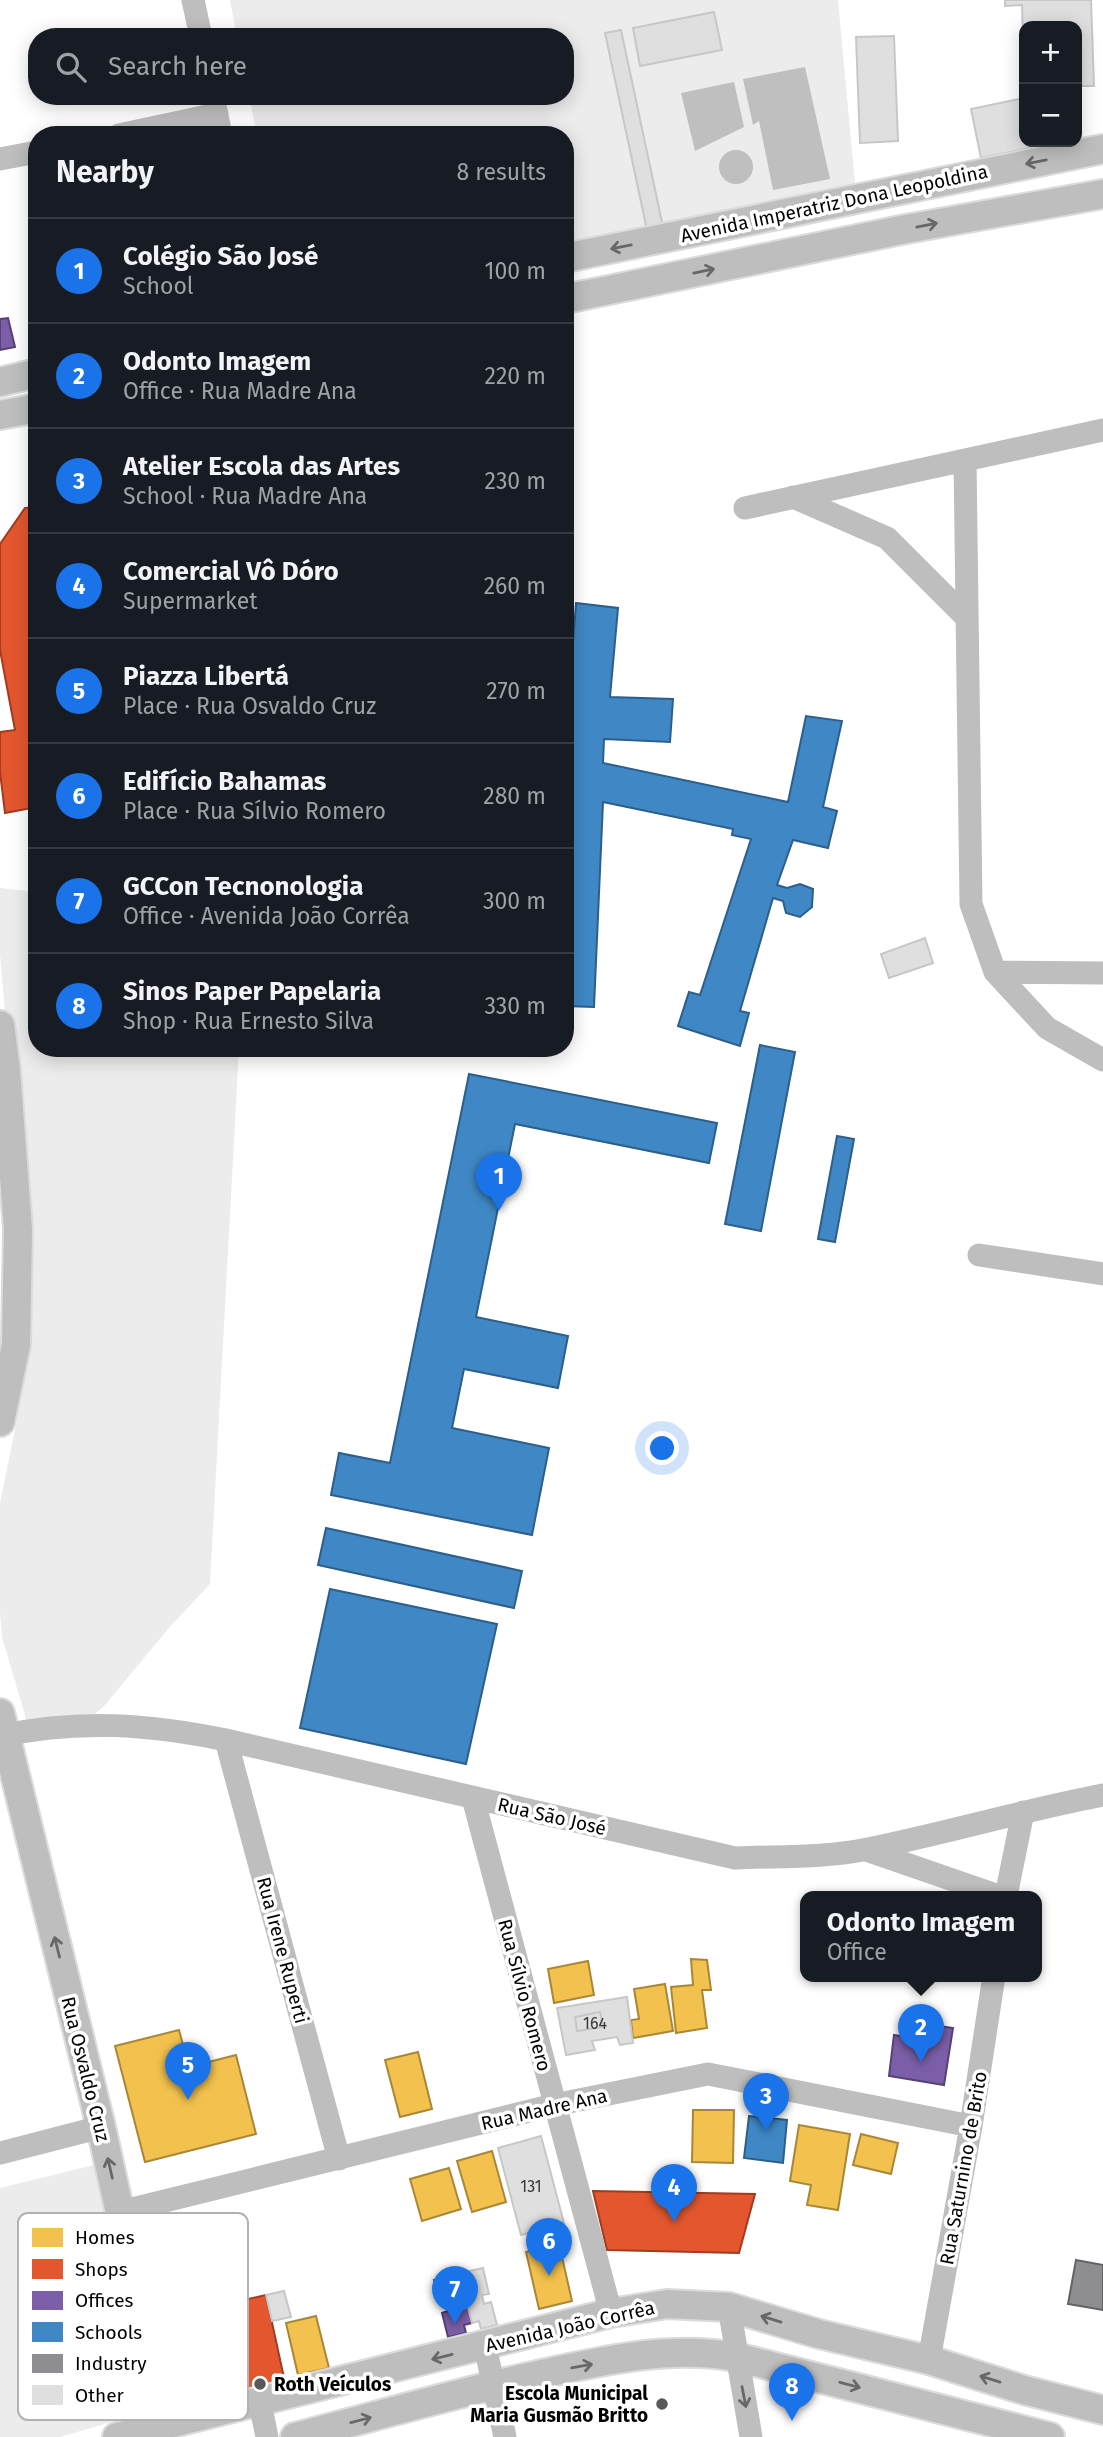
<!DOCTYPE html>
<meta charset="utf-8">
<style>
:root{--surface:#171b24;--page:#20242c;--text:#f1f3f6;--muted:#9ea1a6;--line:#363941;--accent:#1a73e8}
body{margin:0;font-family:"Fira Sans",sans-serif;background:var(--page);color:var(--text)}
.controls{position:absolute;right:21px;top:21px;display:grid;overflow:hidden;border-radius:14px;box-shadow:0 4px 18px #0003}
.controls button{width:63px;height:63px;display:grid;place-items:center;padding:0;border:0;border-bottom:2px solid var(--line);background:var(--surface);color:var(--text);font:35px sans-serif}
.you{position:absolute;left:663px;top:1449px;width:24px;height:24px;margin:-18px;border:5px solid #fff;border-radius:50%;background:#1a73e8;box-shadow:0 0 0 10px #1a73e833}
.badge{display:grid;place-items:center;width:46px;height:46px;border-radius:50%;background:var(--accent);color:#fff;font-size:23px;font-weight:700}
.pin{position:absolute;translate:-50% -58px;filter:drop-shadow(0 2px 4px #0008)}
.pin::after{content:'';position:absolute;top:37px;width:24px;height:21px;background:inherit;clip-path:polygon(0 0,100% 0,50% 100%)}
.popup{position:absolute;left:800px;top:1891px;width:242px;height:91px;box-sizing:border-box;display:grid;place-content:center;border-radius:14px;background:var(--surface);filter:drop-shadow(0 2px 5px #0005);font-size:23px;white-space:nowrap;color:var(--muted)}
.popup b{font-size:26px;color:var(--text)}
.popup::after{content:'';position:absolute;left:50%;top:100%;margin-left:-14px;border:14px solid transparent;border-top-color:var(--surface)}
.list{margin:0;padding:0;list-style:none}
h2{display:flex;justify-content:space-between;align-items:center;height:91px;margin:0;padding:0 28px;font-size:30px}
h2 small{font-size:23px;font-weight:400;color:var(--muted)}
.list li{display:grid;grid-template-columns:46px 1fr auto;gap:21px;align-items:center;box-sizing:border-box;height:105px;padding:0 28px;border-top:2px solid var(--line)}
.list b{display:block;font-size:26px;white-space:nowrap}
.list p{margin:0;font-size:23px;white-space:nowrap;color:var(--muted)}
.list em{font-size:23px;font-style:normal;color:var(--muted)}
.icon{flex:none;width:38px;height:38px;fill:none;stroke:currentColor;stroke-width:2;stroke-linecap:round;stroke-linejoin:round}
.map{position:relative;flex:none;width:1103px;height:2437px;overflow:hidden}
.search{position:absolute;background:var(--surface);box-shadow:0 4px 18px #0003;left:28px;top:28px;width:546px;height:77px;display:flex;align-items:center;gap:18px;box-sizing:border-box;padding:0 24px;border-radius:28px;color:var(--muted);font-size:26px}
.panel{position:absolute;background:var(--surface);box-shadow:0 4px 18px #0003;left:28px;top:126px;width:546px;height:931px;border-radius:28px}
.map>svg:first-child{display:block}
.green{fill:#ececec}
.water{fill:#bfbfbf}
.homes{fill:#f2c14e;stroke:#a98737;stroke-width:2}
.shops{fill:#e4572e;stroke:#a03d20;stroke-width:2}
.offices{fill:#7b5ea7;stroke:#564275;stroke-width:2}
.schools{fill:#3f88c5;stroke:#2c5f8a;stroke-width:2}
.industry{fill:#8d8d92;stroke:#636366;stroke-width:2}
.building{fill:#dfdfdf;stroke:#c7c7c7;stroke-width:2}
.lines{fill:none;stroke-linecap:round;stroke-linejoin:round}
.major-casing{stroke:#dbdbdb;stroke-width:32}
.minor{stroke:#bebebe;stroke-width:23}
.major{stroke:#bebebe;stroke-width:28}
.oneway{stroke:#686868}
.poi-dot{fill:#595959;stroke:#fff;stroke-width:2.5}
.labels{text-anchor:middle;stroke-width:7;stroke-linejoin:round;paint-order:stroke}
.number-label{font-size:16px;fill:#383838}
.street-label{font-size:19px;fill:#000;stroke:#fff}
.poi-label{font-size:19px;font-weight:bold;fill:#000;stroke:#fff;text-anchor:start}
.key{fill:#fff;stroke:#b2b2b2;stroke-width:2}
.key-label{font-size:19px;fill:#000}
</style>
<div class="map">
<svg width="1103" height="2437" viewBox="0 0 1103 2437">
<rect width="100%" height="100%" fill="#fff"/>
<path class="green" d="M230,0H838L856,194L565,251V135H257L249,96H565V37H237Z
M0,888L37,892V1048H239L210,1584L168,1629L105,1705L83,1724L27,1722L2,1637L0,1612V1503L17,1420L25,1351L20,1185L0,954Z
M94,2165L152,2410L60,2437H0V2188Z"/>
<path class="water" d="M805,67L830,179L773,190L759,121L753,125L743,79Z
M734,82L744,127L695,151L681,93Z
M719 167a17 17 0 1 1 34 0a17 17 0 1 1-34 0Z"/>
<path class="homes" d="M691,1959L707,1960L711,1990H702L707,2028L676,2033L671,1987L693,1985Z
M588,1961L594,1995L554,2003L548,1969Z
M665,1984L673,2031L633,2038L631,2020L639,2019L634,1989Z
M179,2030L189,2067L236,2055L256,2134L145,2162L115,2046Z
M418,2052L432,2109L400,2117L385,2060Z
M693,2110H734L733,2163L692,2162Z
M799,2125L850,2134L838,2210L807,2205L811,2185L790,2181Z
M861,2134L898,2143L891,2174L853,2165Z
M492,2151L506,2202L472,2212L457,2161Z
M449,2168L461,2209L422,2221L410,2179Z
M559,2244L572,2301L539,2309L526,2252Z
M316,2316L329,2368L298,2375L286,2323Z
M236,2370L242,2397L204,2405L198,2378Z"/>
<path class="shops" d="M37,507V807L5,813L0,772V732L15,730L0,650V544L25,508Z
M593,2191L755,2194L739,2253L607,2250Z
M266,2295L286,2387L242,2397L221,2305Z"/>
<path class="offices" d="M8,318L15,347L0,350V319Z
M927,2024L953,2028L944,2085L889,2076L894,2035L924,2040Z
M453,2276L455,2283L461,2281L472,2323L464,2325L466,2333L448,2337L442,2313L448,2311L445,2302L440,2304L434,2280Z"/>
<path class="schools" d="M576,603L618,608L610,697L673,699L670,742L604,739L603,763L788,802L806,716L842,721L823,807L837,811L828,848L793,840L777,885L787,888L800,884L813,889L812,907L800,917L786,913L783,901L773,898L740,1011L749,1013L740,1046L678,1026L689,992L700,995L751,839L732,835L733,829L603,802L594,1007L565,1006V697H569Z
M760,1045L795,1052L761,1231L725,1224Z
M469,1074L717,1123L709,1163L515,1124L476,1317L568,1336L558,1388L464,1369L452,1428L549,1448L532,1535L331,1495L339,1453L390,1463Z
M837,1136L854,1139L835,1242L818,1239Z
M326,1528L522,1571L514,1608L318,1565Z
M330,1589L497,1624L466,1764L300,1728Z
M749,2116L787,2120L783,2163L744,2158Z"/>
<path class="industry" d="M1076,2260L1103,2265V2310L1068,2304Z"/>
<path class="building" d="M1005,0H1091L1094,86H1077V26H1024V75L1022,5L1005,6Z
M714,12L722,50L640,66L633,28Z
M621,30L663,227L647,230L605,33Z
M894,36L898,141L860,143L856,37Z
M1024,98V142L1054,143L981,158L971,109Z
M925,938L933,963L889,978L881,954Z
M627,1997L633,2043L620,2045L617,2037L592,2041L595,2050L566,2055L557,2008Z
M600,2012L603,2027L577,2031L575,2017Z
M541,2136L564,2223L521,2235L498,2148Z
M483,2268L489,2294L482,2295L484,2304L491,2302L497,2325L481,2329L479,2321L472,2323L461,2281L467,2280L465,2272Z
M284,2291L291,2317L272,2321L266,2295Z"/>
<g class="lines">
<g class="major-casing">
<path id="major" d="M565,258L1103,149
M565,299L906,229L1103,194
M0,382L37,373
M0,415L37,408
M0,1025L6,1070L18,1229L16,1345L0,1422
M0,1713L101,2127L160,2394L157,2427L152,2437
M117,2437L611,2313L667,2304L729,2307L819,2334L929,2360L1024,2390L1103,2410
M295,2437C372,2417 447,2396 524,2378C592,2363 666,2344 736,2357L1050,2437"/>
</g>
<path class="minor" d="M193,0L201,37
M213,96L221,135
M119,135L217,114
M0,159L37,152
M965,460L971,904L995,972L1047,1028L1103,1060
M793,497L887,538L967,618
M745,508L1103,430
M995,972L1103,973
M979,1255L1103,1274
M0,1736C79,1719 148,1724 226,1740L735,1858C779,1856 825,1858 868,1849C947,1833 1024,1810 1103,1795
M226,1740L339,2159
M473,1798L611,2313
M866,1850L999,1896
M1006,1896L1023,1812
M0,2153L101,2127
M120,2212L554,2105L708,2074L971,2126
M729,2307L751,2437
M485,2346L505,2437
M929,2360L971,2126L994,1976
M260,2403L267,2437"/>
<use href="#major" class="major"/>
</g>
<defs><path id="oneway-shaft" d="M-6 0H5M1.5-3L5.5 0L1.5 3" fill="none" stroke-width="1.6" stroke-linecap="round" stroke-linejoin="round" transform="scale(1.75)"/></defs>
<g class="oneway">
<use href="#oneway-shaft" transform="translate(1036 162) rotate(169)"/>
<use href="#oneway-shaft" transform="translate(927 225) rotate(-11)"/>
<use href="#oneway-shaft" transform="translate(621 247) rotate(169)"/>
<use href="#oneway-shaft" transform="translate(704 271) rotate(-12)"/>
<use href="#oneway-shaft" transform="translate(57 1947) rotate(-104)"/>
<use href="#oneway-shaft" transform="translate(110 2168) rotate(-103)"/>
<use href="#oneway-shaft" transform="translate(771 2319) rotate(-163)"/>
<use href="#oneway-shaft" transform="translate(442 2357) rotate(166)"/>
<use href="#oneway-shaft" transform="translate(582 2366) rotate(-10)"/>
<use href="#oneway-shaft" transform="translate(990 2379) rotate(-163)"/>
<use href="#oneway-shaft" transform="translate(850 2385) rotate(15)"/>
<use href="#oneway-shaft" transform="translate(744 2397) rotate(79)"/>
<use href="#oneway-shaft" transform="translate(361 2420) rotate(-15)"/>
</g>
<g class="poi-dot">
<circle cx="260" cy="2384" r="7"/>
<circle cx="662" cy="2404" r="7"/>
</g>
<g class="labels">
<g class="number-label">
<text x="595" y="2029">164</text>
<text x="531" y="2192">131</text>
</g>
<g class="street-label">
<text transform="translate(834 203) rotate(-12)" y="7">Avenida Imperatriz Dona Leopoldina</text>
<text transform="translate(552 1816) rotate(13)" y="7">Rua São José</text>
<text transform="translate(283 1950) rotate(75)" y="7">Rua Irene Ruperti</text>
<text transform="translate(525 1995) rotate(75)" y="7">Rua Sílvio Romero</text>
<text transform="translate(86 2069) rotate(76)" y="7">Rua Osvaldo Cruz</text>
<text transform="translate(544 2109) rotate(-13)" y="7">Rua Madre Ana</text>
<text transform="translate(963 2168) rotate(-80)" y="7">Rua Saturnino de Brito</text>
<text transform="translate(570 2326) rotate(-13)" y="7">Avenida João Corrêa</text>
</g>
<g class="poi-label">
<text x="274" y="2391">Roth Veículos</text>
<text x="648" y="2400" text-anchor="end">Escola Municipal<tspan x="648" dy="22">Maria Gusmão Britto</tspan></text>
</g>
</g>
<rect x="18" y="2213" width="230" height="207" rx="10" class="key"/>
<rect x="32" y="2228" width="31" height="19" fill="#f2c14e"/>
<rect x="32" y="2259" width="31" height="20" fill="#e4572e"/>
<rect x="32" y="2291" width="31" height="19" fill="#7b5ea7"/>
<rect x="32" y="2322" width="31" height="20" fill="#3f88c5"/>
<rect x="32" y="2354" width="31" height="19" fill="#8d8d92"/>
<rect x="32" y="2385" width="31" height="20" fill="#dfdfdf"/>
<g class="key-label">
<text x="75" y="2244">Homes</text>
<text x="75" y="2276">Shops</text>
<text x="75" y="2307">Offices</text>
<text x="75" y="2339">Schools</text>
<text x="75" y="2370">Industry</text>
<text x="75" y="2402">Other</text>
</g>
</svg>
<div class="controls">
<button>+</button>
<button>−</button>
</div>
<div class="you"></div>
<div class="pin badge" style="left:499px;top:1211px">1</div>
<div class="pin badge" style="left:921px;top:2062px">2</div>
<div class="popup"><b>Odonto Imagem</b>Office</div>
<div class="pin badge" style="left:766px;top:2131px">3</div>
<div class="pin badge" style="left:674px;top:2222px">4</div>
<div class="pin badge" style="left:188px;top:2100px">5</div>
<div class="pin badge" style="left:549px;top:2276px">6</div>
<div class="pin badge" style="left:455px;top:2324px">7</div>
<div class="pin badge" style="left:792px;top:2421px">8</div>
<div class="search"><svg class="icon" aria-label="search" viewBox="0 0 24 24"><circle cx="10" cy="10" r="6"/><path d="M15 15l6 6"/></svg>Search here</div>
<section class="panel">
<h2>Nearby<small>8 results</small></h2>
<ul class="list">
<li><span class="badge">1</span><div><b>Colégio São José</b><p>School</p></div><em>100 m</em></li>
<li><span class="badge">2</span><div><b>Odonto Imagem</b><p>Office · Rua Madre Ana</p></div><em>220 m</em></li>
<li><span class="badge">3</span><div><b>Atelier Escola das Artes</b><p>School · Rua Madre Ana</p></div><em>230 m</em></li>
<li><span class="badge">4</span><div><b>Comercial Vô Dóro</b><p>Supermarket</p></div><em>260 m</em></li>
<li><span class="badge">5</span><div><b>Piazza Libertá</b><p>Place · Rua Osvaldo Cruz</p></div><em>270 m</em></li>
<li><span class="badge">6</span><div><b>Edifício Bahamas</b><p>Place · Rua Sílvio Romero</p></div><em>280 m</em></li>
<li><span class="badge">7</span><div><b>GCCon Tecnonologia</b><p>Office · Avenida João Corrêa</p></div><em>300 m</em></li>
<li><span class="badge">8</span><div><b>Sinos Paper Papelaria</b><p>Shop · Rua Ernesto Silva</p></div><em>330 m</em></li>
</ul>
</section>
</div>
